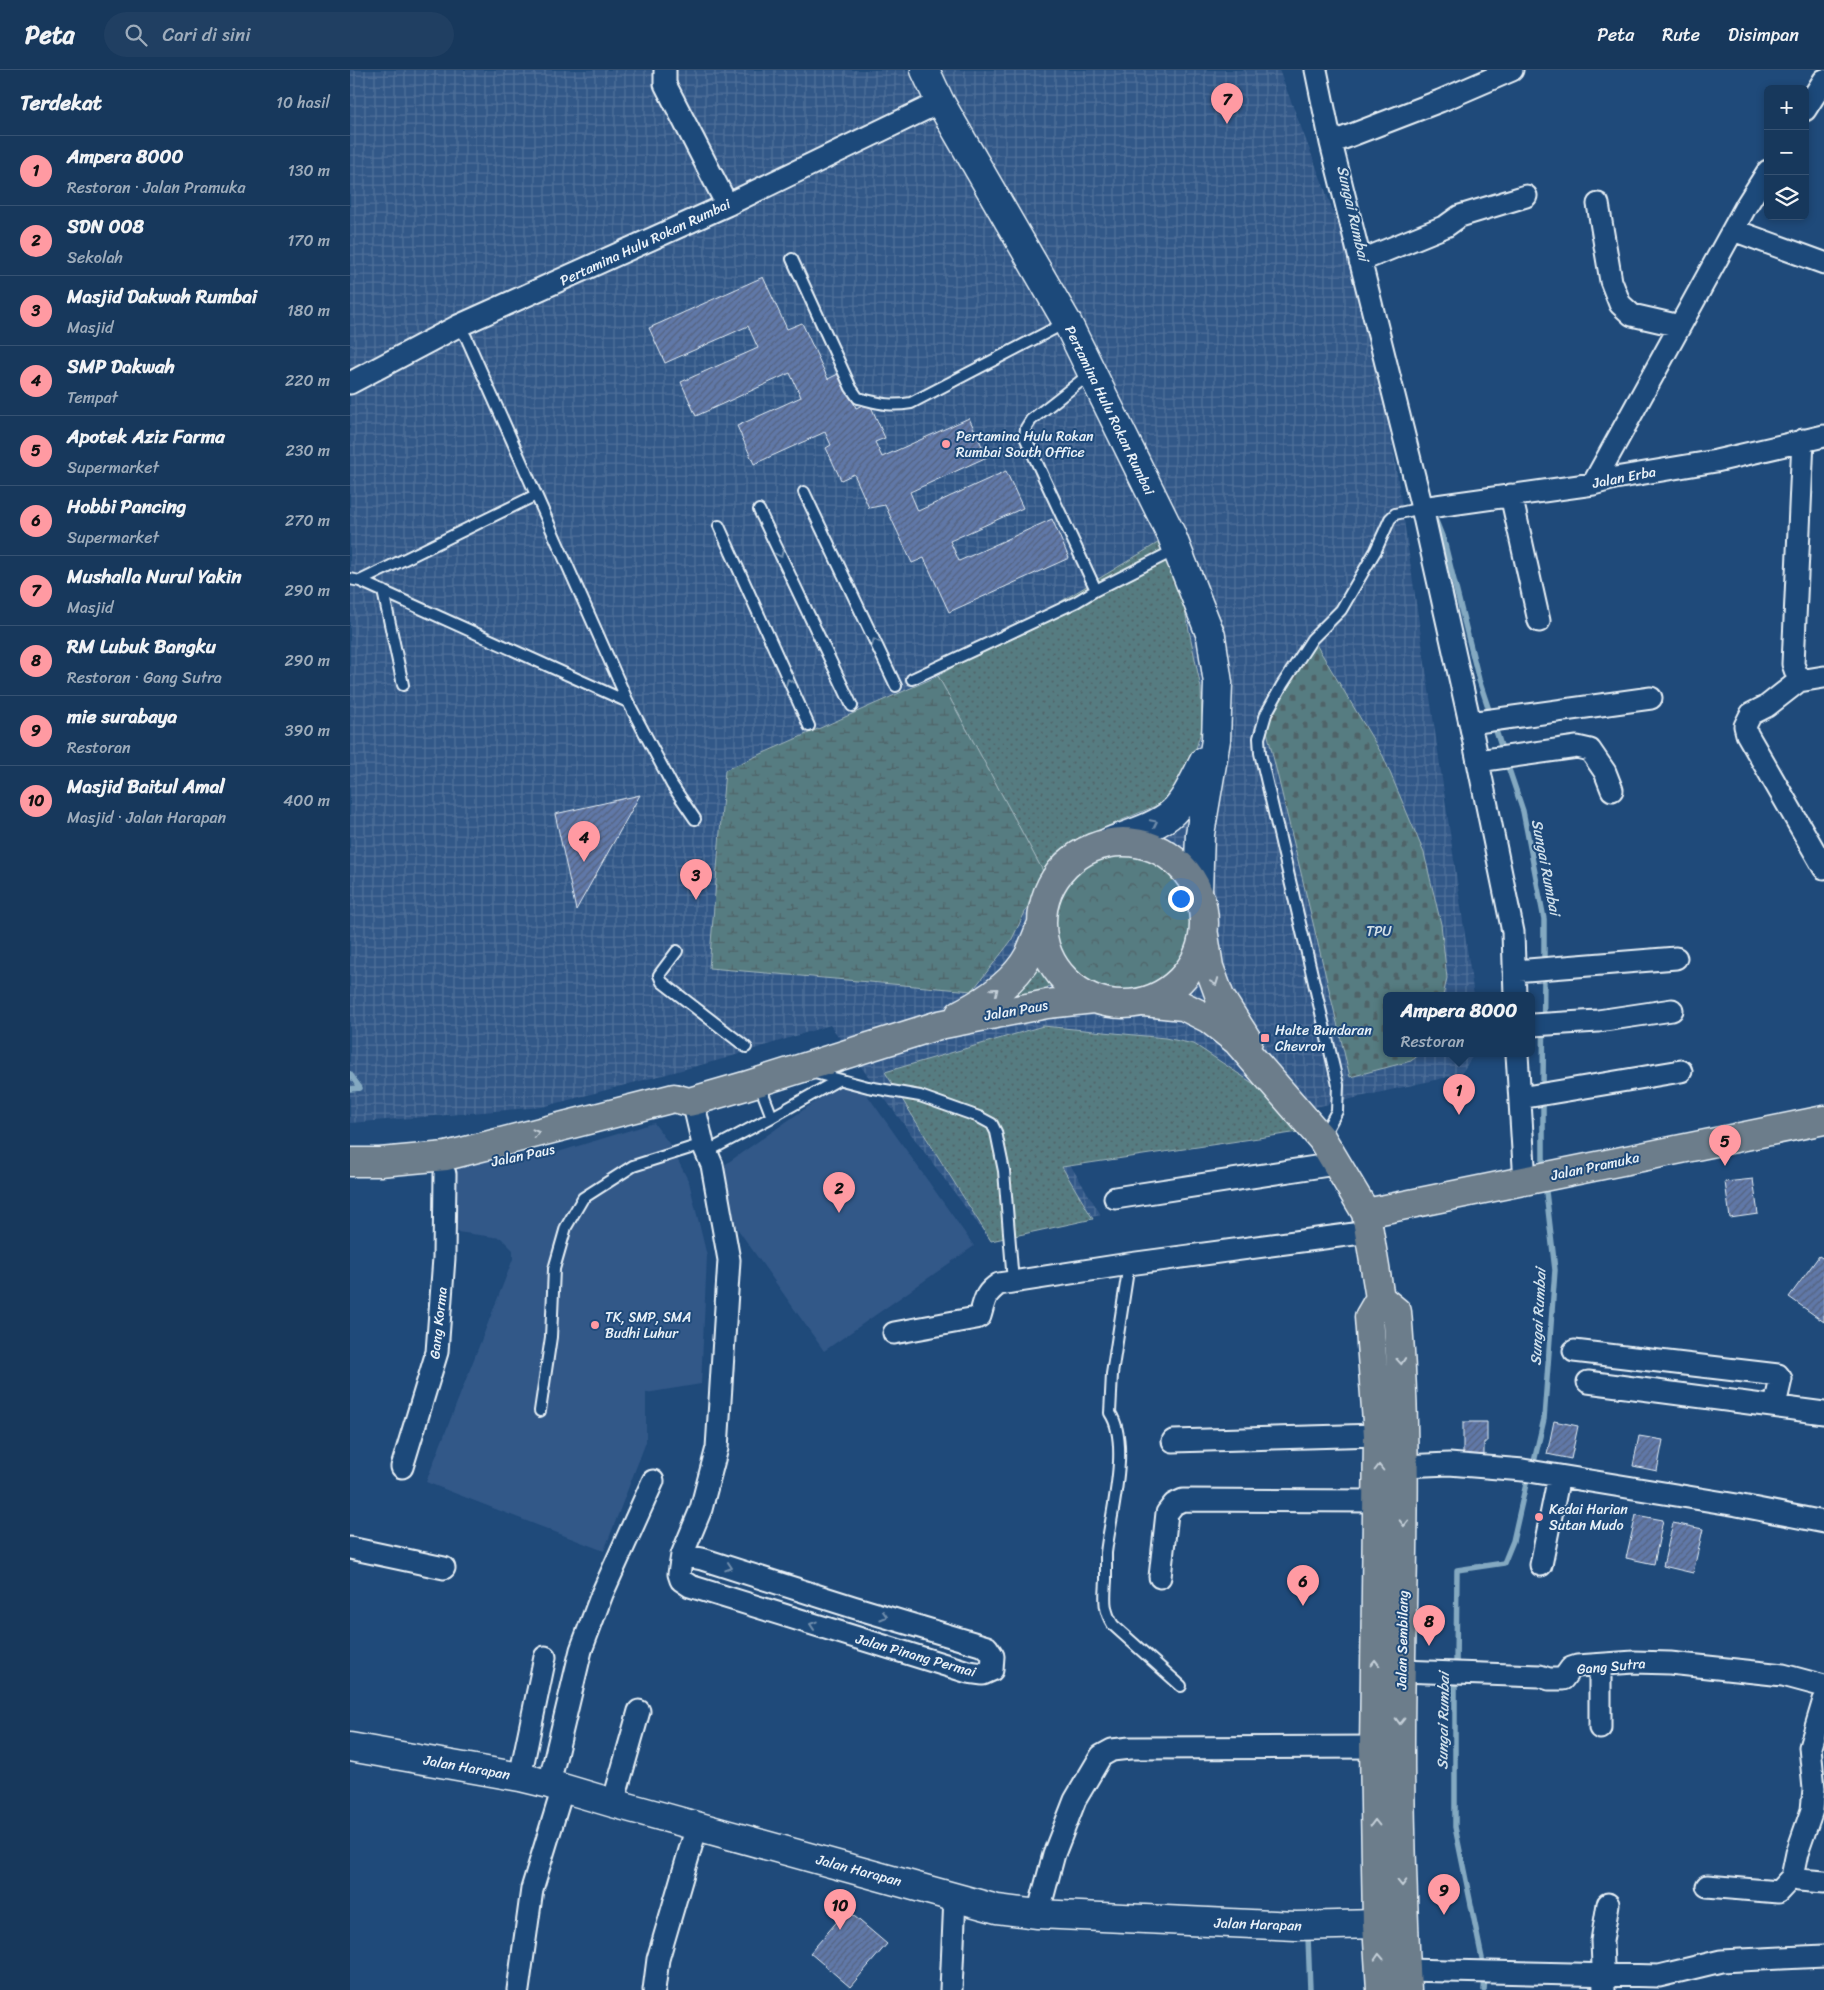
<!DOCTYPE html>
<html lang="id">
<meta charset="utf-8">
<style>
:root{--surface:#17385c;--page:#203f62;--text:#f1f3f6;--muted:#9eacbb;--line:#365272;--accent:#ff9aa2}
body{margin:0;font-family:Sriracha,sans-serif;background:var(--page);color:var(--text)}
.controls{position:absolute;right:15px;top:15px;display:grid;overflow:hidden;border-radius:8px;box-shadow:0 2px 8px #0003}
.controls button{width:45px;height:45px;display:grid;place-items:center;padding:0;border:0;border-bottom:1px solid var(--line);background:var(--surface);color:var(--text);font:25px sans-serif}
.you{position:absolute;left:830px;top:828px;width:18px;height:18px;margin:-12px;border:4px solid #fff;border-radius:50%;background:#1a73e8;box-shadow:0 0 0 8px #1a73e833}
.badge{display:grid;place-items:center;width:32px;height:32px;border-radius:50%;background:var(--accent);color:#111;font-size:16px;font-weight:700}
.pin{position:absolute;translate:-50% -41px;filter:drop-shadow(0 1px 2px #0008)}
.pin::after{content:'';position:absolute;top:26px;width:18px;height:15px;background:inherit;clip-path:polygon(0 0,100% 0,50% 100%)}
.popup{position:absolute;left:1033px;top:922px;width:152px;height:65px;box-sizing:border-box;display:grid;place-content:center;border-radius:8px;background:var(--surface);filter:drop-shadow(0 1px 4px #0005);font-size:16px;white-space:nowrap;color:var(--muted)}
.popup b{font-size:19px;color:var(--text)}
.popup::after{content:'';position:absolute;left:50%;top:100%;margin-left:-10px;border:10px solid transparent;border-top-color:var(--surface)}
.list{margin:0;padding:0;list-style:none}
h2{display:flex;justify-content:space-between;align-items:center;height:65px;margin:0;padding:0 20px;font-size:21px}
h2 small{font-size:16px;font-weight:400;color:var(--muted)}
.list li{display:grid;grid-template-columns:32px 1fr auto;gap:15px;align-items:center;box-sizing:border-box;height:70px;padding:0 20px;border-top:1px solid var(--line)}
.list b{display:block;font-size:19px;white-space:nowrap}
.list p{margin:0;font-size:16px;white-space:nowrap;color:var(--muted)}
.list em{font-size:16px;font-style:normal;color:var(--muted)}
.icon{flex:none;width:28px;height:28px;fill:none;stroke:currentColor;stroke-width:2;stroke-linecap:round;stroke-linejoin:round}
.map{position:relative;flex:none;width:1474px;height:1920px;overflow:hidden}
header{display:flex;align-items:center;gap:30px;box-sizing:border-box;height:70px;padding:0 25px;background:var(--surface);border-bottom:1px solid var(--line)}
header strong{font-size:24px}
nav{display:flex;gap:28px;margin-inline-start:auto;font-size:18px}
.search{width:350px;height:45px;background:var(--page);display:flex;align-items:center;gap:12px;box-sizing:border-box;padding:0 18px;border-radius:28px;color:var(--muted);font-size:19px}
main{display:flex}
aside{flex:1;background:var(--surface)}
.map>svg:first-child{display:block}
.built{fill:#325888}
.industrial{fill:url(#industrial-grid)}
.grass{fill:url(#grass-dots);stroke:#a0b6bc}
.forest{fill:url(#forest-crowns);stroke:#a0b6bc}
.wetland{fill:url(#wetland-marsh);stroke:#a0b6bc}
.cemetery{fill:url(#cemetery-stones);stroke:#a0b6bc}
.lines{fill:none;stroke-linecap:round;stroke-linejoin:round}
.stream{stroke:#84a9c1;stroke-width:5.5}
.building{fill:url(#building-hatch);stroke:#e8f1f8}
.lane-casing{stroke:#e8f1f8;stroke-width:14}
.street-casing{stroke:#e8f1f8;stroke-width:25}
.secondary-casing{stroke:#e8f1f8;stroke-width:31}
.primary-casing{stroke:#e8f1f8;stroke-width:31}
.lane{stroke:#1f4a7a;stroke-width:10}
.street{stroke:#1f4a7a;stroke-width:21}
.secondary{stroke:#1f4a7a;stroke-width:28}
.primary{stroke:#6c7d8b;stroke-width:28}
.oneway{stroke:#6f8dac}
.oneway2{stroke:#c3ced7}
.poi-dot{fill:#ff9aa2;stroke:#1f4a7a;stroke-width:2}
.labels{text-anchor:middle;stroke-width:4;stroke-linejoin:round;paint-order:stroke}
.street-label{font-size:14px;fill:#e8f1f8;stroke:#1f4a7a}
.poi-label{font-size:14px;fill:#e8f1f8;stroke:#1f4a7a;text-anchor:start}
.park-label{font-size:14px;fill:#d2dfe6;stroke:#1f4a7a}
.water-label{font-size:15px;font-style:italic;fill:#cfdfea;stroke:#1f4a7a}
</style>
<header>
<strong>Peta</strong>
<div class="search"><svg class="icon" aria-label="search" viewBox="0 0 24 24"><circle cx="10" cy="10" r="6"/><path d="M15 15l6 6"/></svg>Cari di sini</div>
<nav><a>Peta</a><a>Rute</a><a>Disimpan</a></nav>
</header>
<main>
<aside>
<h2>Terdekat<small>10 hasil</small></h2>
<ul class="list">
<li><span class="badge">1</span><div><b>Ampera 8000</b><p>Restoran · Jalan Pramuka</p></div><em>130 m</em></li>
<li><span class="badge">2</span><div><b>SDN 008</b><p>Sekolah</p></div><em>170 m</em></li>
<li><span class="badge">3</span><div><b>Masjid Dakwah Rumbai</b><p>Masjid</p></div><em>180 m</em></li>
<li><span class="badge">4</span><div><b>SMP Dakwah</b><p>Tempat</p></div><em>220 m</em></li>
<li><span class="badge">5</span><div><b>Apotek Aziz Farma</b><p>Supermarket</p></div><em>230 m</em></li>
<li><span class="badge">6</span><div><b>Hobbi Pancing</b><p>Supermarket</p></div><em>270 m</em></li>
<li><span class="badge">7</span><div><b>Mushalla Nurul Yakin</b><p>Masjid</p></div><em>290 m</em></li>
<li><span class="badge">8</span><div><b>RM Lubuk Bangku</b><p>Restoran · Gang Sutra</p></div><em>290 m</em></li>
<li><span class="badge">9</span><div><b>mie surabaya</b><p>Restoran</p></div><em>390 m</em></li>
<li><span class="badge">10</span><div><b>Masjid Baitul Amal</b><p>Masjid · Jalan Harapan</p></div><em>400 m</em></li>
</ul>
</aside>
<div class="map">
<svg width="1474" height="1920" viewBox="0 0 1474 1920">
<defs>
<pattern id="industrial-grid" width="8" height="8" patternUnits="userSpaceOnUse" patternTransform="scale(1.25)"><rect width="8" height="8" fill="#325888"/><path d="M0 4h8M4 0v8" fill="none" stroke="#50709a"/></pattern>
<pattern id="grass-dots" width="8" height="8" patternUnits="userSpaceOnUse" patternTransform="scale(1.25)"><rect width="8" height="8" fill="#577b81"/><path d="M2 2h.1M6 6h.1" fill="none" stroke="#4f6468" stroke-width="1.8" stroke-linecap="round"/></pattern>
<pattern id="forest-crowns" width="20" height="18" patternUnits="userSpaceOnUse" patternTransform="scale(1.25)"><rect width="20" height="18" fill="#577b81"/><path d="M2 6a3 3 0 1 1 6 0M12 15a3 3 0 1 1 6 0" fill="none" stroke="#4f6468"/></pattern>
<pattern id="wetland-marsh" width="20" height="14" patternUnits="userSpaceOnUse" patternTransform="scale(1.25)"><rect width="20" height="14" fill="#577b81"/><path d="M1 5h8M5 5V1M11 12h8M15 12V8" fill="none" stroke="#4f6468"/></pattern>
<pattern id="cemetery-stones" width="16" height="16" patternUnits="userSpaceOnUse" patternTransform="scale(1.25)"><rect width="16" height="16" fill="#577b81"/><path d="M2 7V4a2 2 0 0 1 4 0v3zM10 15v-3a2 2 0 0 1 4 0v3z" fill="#4f6468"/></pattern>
<pattern id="building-hatch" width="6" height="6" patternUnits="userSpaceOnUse" patternTransform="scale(1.25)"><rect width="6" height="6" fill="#6078a8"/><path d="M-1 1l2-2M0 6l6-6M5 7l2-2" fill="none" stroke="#54627e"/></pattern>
</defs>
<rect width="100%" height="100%" fill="#1f4a7a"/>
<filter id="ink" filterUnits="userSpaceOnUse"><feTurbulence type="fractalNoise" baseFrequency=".02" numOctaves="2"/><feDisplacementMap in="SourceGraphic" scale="10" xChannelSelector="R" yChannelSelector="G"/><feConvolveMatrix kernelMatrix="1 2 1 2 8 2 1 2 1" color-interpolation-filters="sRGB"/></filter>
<g filter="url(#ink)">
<path class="built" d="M503,1005L624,1176L474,1281L353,1110Z
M304,1053L320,1075L339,1112L357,1186L351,1314L296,1323V1372L254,1481L76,1412L163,1189V1180L151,1168L100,1161L102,1090L208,1082Z"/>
<path class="industrial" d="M0,0H929L1024,247L1124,926H1036V984H1124L1111,1004L719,1093L751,1145L639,1169L480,955L373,989L192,1037L0,1053Z"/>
<path class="grass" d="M816,468L830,517L851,618L852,658L840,699L810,734L730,768L706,783L694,803L588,606Z
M688,888L703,915L636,940Z
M693,956L815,968L844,974L916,1022L949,1062L712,1097L743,1149L641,1171L535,1002Z"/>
<path class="forest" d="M702 855a71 71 0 1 1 142 0a71 71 0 1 1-142 0Z"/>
<path class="wetland" d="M588,606L694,803L661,871L622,921L359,898L375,700Z"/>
<path class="cemetery" d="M964,571L1033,686L1074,783L1091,854L1097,908L1093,926H1036V984H1070L1061,991L1000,1007L915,653Z"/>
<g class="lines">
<path class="stream" d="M1086,451L1094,471L1129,610L1141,646
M1144,655L1173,741L1194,849V894
M0,1004L10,1018
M0,1019L10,1018
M1193,1019L1194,903
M1193,1099V1028
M1183,1396L1194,1349L1205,1200L1195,1113
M1106,1598L1107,1500L1154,1493L1163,1471L1176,1414L1180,1405
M1105,1607V1757L1134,1898
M958,1867L960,1920
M1134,1920L1135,1907"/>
</g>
<path class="building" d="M413,207L437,259L452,253L478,309L490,303L506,338L519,332L535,368L525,372L532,387L619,348L637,387L560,422L568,441L656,401L673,438L600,471L609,491L702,449L719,488L599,542L574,488L562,493L535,435L519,438L504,404L491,410L476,378L481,375L475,362L404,394L387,356L451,327L440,303L346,346L331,312L408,278L398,256L315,293L299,258Z
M290,725L226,840L205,744Z
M1403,1109L1408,1144L1380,1148L1375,1112Z
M1469,1186L1474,1189V1252L1439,1227Z
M1204,1351L1228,1356L1221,1389L1197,1384Z
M1113,1352H1137V1372H1134V1385H1113Z
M1289,1366L1313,1370L1307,1401L1283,1396Z
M1286,1445L1313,1450L1304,1494L1276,1488Z
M1323,1453L1353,1459L1343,1503L1313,1496Z
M497,1840L537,1874L500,1917L460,1883Z"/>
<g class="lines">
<g class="lane-casing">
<path id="lane" d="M442,189L501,318L508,328C529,333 539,337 561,333L715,253
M108,256L116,267L278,632L322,715L345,749
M454,422L546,616
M409,440L502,636
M369,456L459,656
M0,509L10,511L186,425
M10,511L278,632
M746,520L825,480
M33,521L53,615
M562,609L726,532L746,520L675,367L676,358L681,350L741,303
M327,881L309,905L312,912L396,977
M461,1002L518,1017L570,1026L629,1047L642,1054L646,1062L654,1101L663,1212
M422,1047L488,1010
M972,1068L987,1041L988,1015L910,683L909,668L916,644L932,615L962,569L991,540L1026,480L1040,449L1045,444L1072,438
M364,1078L422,1047L409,1013
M779,1194L762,1304L760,1343C781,1374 760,1447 756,1483C756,1492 756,1501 756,1510C755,1528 753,1539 763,1555L831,1616
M190,1341L201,1267L204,1199L216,1157L233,1128L283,1096L353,1074"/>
</g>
<g class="street-casing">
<path id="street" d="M315,0V14L377,135
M966,0L981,73L1072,438L1120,653L1163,862L1165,926
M1455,40L1474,10
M981,73L1090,31L1162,0
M1248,134L1261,211L1270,234L1282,245L1330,256
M1383,160L1474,193
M1010,191L1096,156L1110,146L1176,126
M0,313L108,256L377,135L590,32
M1453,370L1443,594L1449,611L1474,607
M1243,414L1396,136L1418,101
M1161,425L1189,551
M1072,438L1243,414L1265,408L1366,391L1474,366
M1449,611L1417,636L1401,644L1395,656L1397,664L1474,798
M1120,653L1301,628
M1128,691L1227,677L1240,680L1255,702L1262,720
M1164,901L1326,888
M1182,955L1248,951L1322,940
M1167,984L1175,1112
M1170,1028L1331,1001
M765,1128L985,1094
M544,1263L626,1248L630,1246C635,1230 634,1224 649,1214L779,1194L1019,1162
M1224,1281L1428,1305L1431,1309L1425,1335
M1238,1312L1474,1343
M823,1371L1028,1365
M1054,1396L1099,1394L1173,1400L1387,1435L1474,1452
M52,1397L87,1282L94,1188L95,1104
M0,1478L94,1498
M332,1485L352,1489L503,1537L637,1577L643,1586L642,1600L633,1604L618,1602L340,1516L331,1510L329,1504L332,1485L351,1439L367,1378L379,1190L362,1095L353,1074L343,1031
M1191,1495L1209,1406
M810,1507L817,1443L824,1434L833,1430L1028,1431
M1250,1595V1658
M1051,1601L1190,1606L1199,1609H1213L1221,1598L1227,1596L1284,1592L1320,1593L1433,1605L1474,1616
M1474,1630L1460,1677L1464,1719L1462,1740L1447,1783L1442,1807L1449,1810L1474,1812
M170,1707L195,1587
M199,1714L231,1580L252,1524L303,1411
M263,1733L289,1641
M1357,1816L1428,1822L1442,1807
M688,1844L704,1784L725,1730L751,1686L762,1680L780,1678L1024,1677
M1056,1900L1309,1906L1371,1891L1474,1886
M168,1920L182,1819L213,1718
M304,1920L308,1889L347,1756
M601,1920L605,1827
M1254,1920L1252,1871L1258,1834"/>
</g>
<g class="secondary-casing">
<path id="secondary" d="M575,0L590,32L717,252L821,464L861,566L868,613L866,670L850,764L848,821
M759,772C777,765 809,756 823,742C837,728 845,708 854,691
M0,1677L170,1707L199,1714L263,1733L647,1839L688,1844L946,1856L1027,1854"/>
</g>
<g class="primary-casing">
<path id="primary" d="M692 853a81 81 0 1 1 162 0a81 81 0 1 1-162 0Z
M854,865L859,897L870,927L898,971
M794,932L833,936L859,949L887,971L972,1069L1016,1143L1030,1228L1047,1242C1060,1387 1050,1532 1050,1678C1050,1758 1053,1839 1057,1920
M610,944C636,931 665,911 679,885C683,876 687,865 691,856
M0,1092H30L96,1086L324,1028L339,1032L343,1031L395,1016L589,955L697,934L744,929
M1016,1143L1474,1050
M1030,1228L1019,1247L1028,1365L1024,1677L1027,1854L1031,1920"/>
</g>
<use href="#lane" class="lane"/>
<use href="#street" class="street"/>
<use href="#secondary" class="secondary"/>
<use href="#primary" class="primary"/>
</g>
<defs><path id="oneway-chevron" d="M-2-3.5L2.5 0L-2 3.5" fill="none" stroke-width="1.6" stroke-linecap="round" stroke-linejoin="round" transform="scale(1.25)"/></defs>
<g class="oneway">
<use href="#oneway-chevron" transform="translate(430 484) rotate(65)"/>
<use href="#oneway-chevron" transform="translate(525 572) rotate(-115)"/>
<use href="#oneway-chevron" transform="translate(439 612) rotate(-114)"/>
<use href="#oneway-chevron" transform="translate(804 753) rotate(-26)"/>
<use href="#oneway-chevron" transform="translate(379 1497) rotate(18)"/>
<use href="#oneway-chevron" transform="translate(534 1546) rotate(17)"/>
<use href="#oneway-chevron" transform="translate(463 1555) rotate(-162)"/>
</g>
<g class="oneway2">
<use href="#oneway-chevron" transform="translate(865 912) rotate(69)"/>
<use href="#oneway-chevron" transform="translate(645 921) rotate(-39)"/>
<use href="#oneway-chevron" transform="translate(186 1063) rotate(-14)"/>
<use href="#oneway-chevron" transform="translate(1051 1291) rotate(85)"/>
<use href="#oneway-chevron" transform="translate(1029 1398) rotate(-90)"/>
<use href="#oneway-chevron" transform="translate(1054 1453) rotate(91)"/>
<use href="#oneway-chevron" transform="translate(1025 1593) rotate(-89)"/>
<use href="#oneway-chevron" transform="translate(1050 1651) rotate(91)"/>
<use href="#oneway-chevron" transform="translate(1025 1753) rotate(-91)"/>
<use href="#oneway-chevron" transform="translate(1052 1813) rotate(89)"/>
<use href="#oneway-chevron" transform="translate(1029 1887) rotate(-93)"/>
</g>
</g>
<g class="poi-dot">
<circle cx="596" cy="374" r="5"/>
<rect x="910" y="963" width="10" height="10" rx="2.5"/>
<circle cx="245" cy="1255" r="5"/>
<circle cx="1189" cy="1447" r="5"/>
</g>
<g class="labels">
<g class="street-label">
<text transform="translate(295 172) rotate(-25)" y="5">Pertamina Hulu Rokan Rumbai</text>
<text transform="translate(760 340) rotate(64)" y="5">Pertamina Hulu Rokan Rumbai</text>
<text transform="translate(1274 407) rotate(-11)" y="5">Jalan Erba</text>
<text transform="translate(666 940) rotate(-10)" y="5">Jalan Paus</text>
<text transform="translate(173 1085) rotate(-12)" y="5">Jalan Paus</text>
<text transform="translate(1245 1096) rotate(-12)" y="5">Jalan Pramuka</text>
<text transform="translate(88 1253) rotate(-84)" y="5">Gang Korma</text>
<text transform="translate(1052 1570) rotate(-89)" y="5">Jalan Sembilang</text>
<text transform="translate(566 1585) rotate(16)" y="5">Jalan Pinang Permai</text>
<text transform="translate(1261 1596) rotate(-5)" y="5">Gang Sutra</text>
<text transform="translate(117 1697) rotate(10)" y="5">Jalan Harapan</text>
<text transform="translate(509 1800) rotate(15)" y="5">Jalan Harapan</text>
<text transform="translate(908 1854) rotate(2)" y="5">Jalan Harapan</text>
</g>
<g class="poi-label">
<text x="606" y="371">Pertamina Hulu Rokan<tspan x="606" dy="16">Rumbai South Office</tspan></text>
<text x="925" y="965">Halte Bundaran<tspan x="925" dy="16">Chevron</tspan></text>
<text x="255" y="1252">TK, SMP, SMA<tspan x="255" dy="16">Budhi Luhur</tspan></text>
<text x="1199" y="1444">Kedai Harian<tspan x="1199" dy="16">Sutan Mudo</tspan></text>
</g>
<g class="park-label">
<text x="1029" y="866">TPU</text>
</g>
<g class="water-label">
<text transform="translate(1003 143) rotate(77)" y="5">Sungai Rumbai</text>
<text transform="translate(1196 797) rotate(79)" y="5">Sungai Rumbai</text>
<text transform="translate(1188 1247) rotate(-87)" y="5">Sungai Rumbai</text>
<text transform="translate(1093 1651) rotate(-89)" y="5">Sungai Rumbai</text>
</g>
</g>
</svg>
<div class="controls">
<button>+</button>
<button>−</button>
<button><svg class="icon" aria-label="layers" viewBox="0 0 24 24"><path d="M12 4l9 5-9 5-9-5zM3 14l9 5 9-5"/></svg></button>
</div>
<div class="you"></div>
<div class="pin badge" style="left:1109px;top:1045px">1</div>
<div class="popup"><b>Ampera 8000</b>Restoran</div>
<div class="pin badge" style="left:489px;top:1143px">2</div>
<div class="pin badge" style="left:346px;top:830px">3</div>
<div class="pin badge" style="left:234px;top:792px">4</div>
<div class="pin badge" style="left:1375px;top:1096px">5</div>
<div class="pin badge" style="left:953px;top:1536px">6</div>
<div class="pin badge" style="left:877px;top:54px">7</div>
<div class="pin badge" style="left:1079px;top:1576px">8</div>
<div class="pin badge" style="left:1094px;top:1845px">9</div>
<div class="pin badge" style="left:490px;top:1860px">10</div>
</div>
</main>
